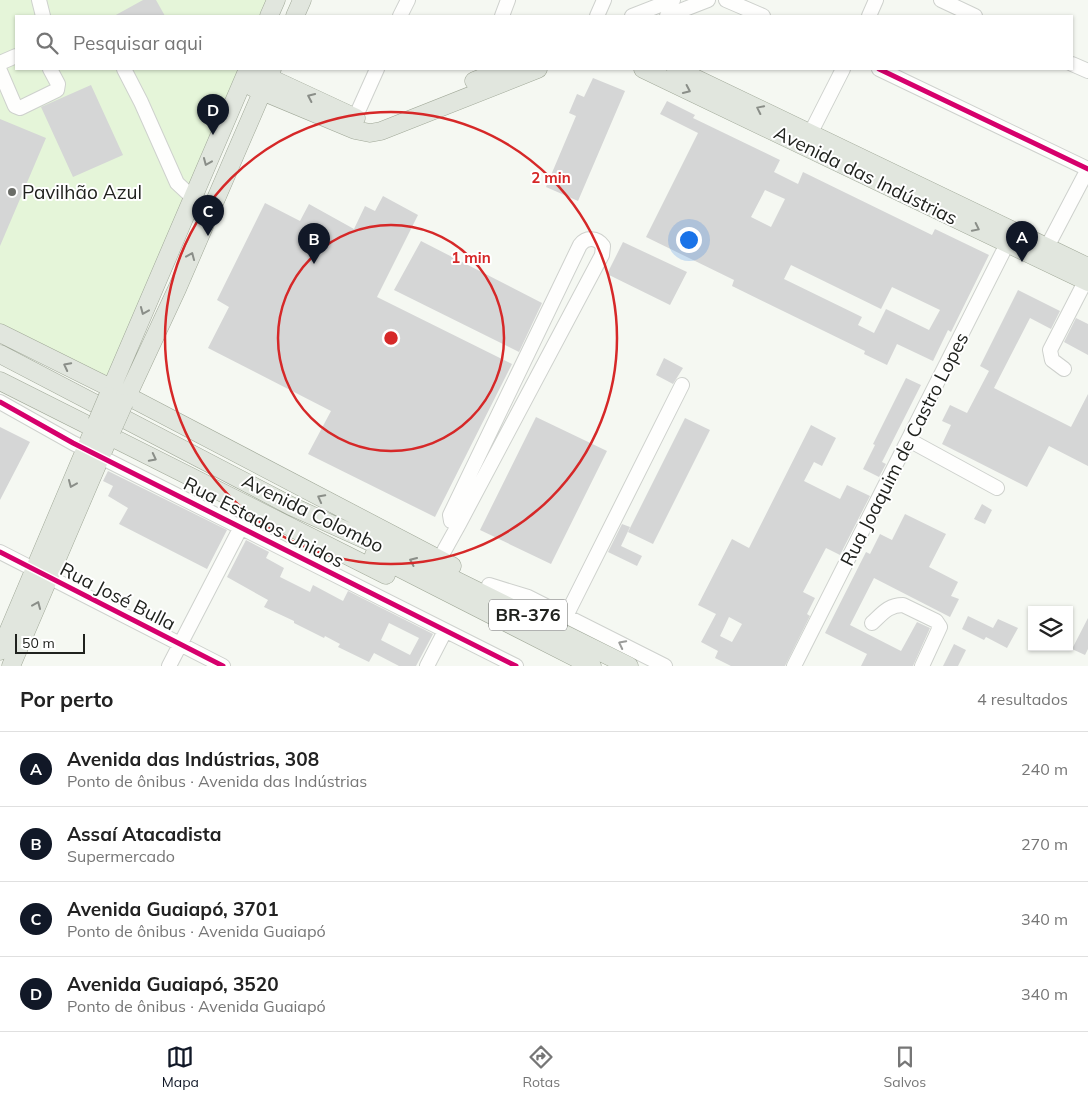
<!DOCTYPE html>
<html lang="pt">
<meta charset="utf-8">
<style>
:root{--surface:#fff;--page:#f2f2f2;--text:#222;--muted:#767676;--line:#e0e0e0;--accent:#111827}
body{margin:0;font-family:Mulish,sans-serif;background:var(--page);color:var(--text)}
.controls{position:absolute;right:15px;bottom:15px;display:grid;overflow:hidden;border-radius:0px;box-shadow:0 1px 4px #0004}
.controls button{width:45px;height:45px;display:grid;place-items:center;padding:0;border:0;border-bottom:1px solid var(--line);background:var(--surface);color:var(--text);font:25px sans-serif}
.scale{position:absolute;left:15px;bottom:12px;width:70px;box-sizing:border-box;padding-left:5px;border:2px solid #20221e;border-top:0;font-size:14px;line-height:18px;white-space:nowrap;color:#20221e;-webkit-text-stroke:4px #fff;paint-order:stroke}
.you{position:absolute;left:688px;top:239px;width:18px;height:18px;margin:-12px;border:4px solid #fff;border-radius:50%;background:#1a73e8;box-shadow:0 0 0 8px #1a73e833}
.badge{display:grid;place-items:center;width:32px;height:32px;border-radius:50%;background:var(--accent);color:#fff;font-size:16px;font-weight:700}
.pin{position:absolute;translate:-50% -41px;filter:drop-shadow(0 1px 2px #0008)}
.pin::after{content:'';position:absolute;top:26px;width:18px;height:15px;background:inherit;clip-path:polygon(0 0,100% 0,50% 100%)}
.list{margin:0;padding:0;list-style:none}
h2{display:flex;justify-content:space-between;align-items:center;height:65px;margin:0;padding:0 20px;font-size:21px}
h2 small{font-size:16px;font-weight:400;color:var(--muted)}
.list li{display:grid;grid-template-columns:32px 1fr auto;gap:15px;align-items:center;box-sizing:border-box;height:75px;padding:0 20px;border-top:1px solid var(--line)}
.list b{display:block;font-size:19px;white-space:nowrap}
.list p{margin:0;font-size:16px;white-space:nowrap;color:var(--muted)}
.list em{font-size:16px;font-style:normal;color:var(--muted)}
.icon{flex:none;width:28px;height:28px;fill:none;stroke:currentColor;stroke-width:2;stroke-linecap:round;stroke-linejoin:round}
.map{position:relative;flex:none;width:1088px;height:666px;overflow:hidden}
.search{position:absolute;background:var(--surface);box-shadow:0 1px 4px #0004;left:15px;right:15px;top:15px;height:55px;display:flex;align-items:center;gap:12px;box-sizing:border-box;padding:0 18px;border-radius:0px;color:var(--muted);font-size:19px}
.sheet{height:365px;background:var(--surface)}
nav{display:flex;justify-content:space-around;align-items:center;box-sizing:border-box;height:70px;border-top:1px solid var(--line);background:var(--surface);font-size:14px;color:var(--muted)}
nav a{display:grid;justify-items:center;gap:2px}
nav .on{color:var(--accent)}
.map>svg:first-child{display:block}
.green{fill:#e5f5d9}
.building{fill:#d5d6d6;fill-rule:evenodd}
.lines{fill:none;stroke-linecap:round;stroke-linejoin:round}
.minor-casing{stroke:#ced1cd;stroke-width:16}
.major-casing{stroke:#a0a898;stroke-width:19}
.minor{stroke:#fefefd;stroke-width:14}
.major{stroke:#e1e6de;stroke-width:18}
.major-bridge-casing{stroke:#a0a898;stroke-width:19;stroke-linecap:butt}
.major-bridge{stroke:#e1e6de;stroke-width:18}
.cycleway-casing{stroke:#fff;stroke-width:8}
.cycleway{stroke:#d6006c;stroke-width:5}
.oneway{stroke:#8a8e88}
.oneway2{stroke:#9a9b99}
.ring{fill:none;stroke:#d62828;stroke-width:2.5}
.poi-dot{fill:#6b6d68;stroke:#fff;stroke-width:2}
.labels{text-anchor:middle;stroke-width:4;stroke-linejoin:round;paint-order:stroke}
.shield{fill:#fff;stroke:#636462;stroke-width:1}
.shield-label{font-size:18px;font-weight:bold;fill:#20221e}
.street-label{font-size:19px;fill:#20221e;stroke:#fff}
.poi-label{font-size:19px;fill:#20221e;stroke:#fff;text-anchor:start}
.centre{fill:#d62828;stroke:#fff;stroke-width:2.5}
.ring-label{font-size:15px;text-anchor:middle;font-weight:bold;fill:#d62828;stroke:#fff;stroke-width:4;stroke-linejoin:round;paint-order:stroke}
</style>
<div class="map">
<svg width="1088" height="666" viewBox="0 0 1088 666">
<rect width="100%" height="100%" fill="#f5f8f2"/>
<path class="green" d="M0,0H276L269,16H16V69H248L111,388L0,333Z"/>
<path class="building" d="M143,0H156L165,16H114Z
M593,78L625,91L578,201L546,187L576,116L569,113L577,94L584,97Z
M91,85L123,155L73,177L41,107Z
M667,101L695,115L693,118L780,160L774,172L798,184L803,172L932,235L935,229L989,255L951,332L948,330L933,361L897,344L887,365L864,354L865,351L732,286L734,280L646,237L698,133L660,114ZM765,190L785,199L771,227L751,217ZM791,265L881,309L892,287L940,310L929,330L886,309L874,333L858,325L862,317L784,279Z
M0,119L46,138L0,246Z
M383,196L418,215L377,297L512,364L435,517L308,454L331,411L208,348L229,307L217,300L265,203L300,221L309,204L354,229L365,206L375,211Z
M421,241L542,303L519,352L394,290Z
M623,242L687,272L670,305L607,274Z
M1018,290L1060,311L1051,329L1030,318L994,388L1071,427L1088,394V466L1049,446L1027,487L942,444L951,425L942,421L950,405L967,413L989,371L980,366Z
M1076,318L1088,324V355L1064,342Z
M664,358L683,368L673,384L656,375Z
M906,378L921,385L882,462L886,464L879,477L863,469L875,445L873,444Z
M536,417L607,451L551,564L480,530Z
M685,418L710,430L653,544L628,532Z
M811,425L836,438L822,466L814,462L804,481L840,499L847,485L870,496L840,555L826,548L803,592L815,598L807,614L810,616L785,666H731L715,658L718,651L701,642L716,614L698,605L732,539L749,548ZM729,617L742,624L732,642L720,636Z
M0,427L30,442L0,500Z
M108,471L227,530L207,569L119,524L128,508L108,496L113,486L103,481Z
M982,504L992,510L985,524L974,519Z
M905,514L946,534L929,567L958,582L951,596L959,599L950,617L874,578L850,625L901,651L917,622L930,628L913,666H861L867,654L825,633L866,552L870,554L880,534L892,540Z
M622,524L630,527L621,546L642,556L637,566L608,552Z
M246,540L269,552L266,558L284,568L280,577L310,592L313,585L343,601L348,591L433,634L416,666H399L374,653L369,662L338,647L340,644L325,636L324,638L294,623V621L264,607L268,600L227,577ZM389,623L419,638L410,655L381,640Z
M968,616L993,628L998,619L1018,628L1007,648L986,637L984,640L962,629Z
M1088,618V649L1085,655L1072,649Z
M954,644L966,650L958,666H943Z"/>
<g class="lines">
<g class="minor-casing">
<path id="minor" d="M39,0L43,16
M726,0L763,16
M941,0L975,16
M400,16L408,0
M502,16L508,0
M597,16L604,0
M632,16L673,0
M667,16L708,0
M869,16L876,0
M0,63L16,56
M1072,64L1088,71
M124,69L141,102L177,183L192,197
M879,69L1088,169
M0,71L15,106L20,108L57,90L58,84L50,69
M355,118L377,69
M806,142L843,69
M1047,247L1088,169
M1064,369L1052,360L1050,350L1088,276
M0,402L73,443L516,666
M909,440L997,488
M0,552L223,666
M439,560L459,524L602,255L603,246C597,237 586,237 580,245L450,515L451,521L459,524
M489,585L528,597L665,666
M566,616L682,385
M872,623C882,614 888,605 903,605L936,621L940,627L922,666
M169,666L241,527
M427,666L445,631
M794,666L1011,236"/>
</g>
<g class="major-casing">
<path id="major" d="M269,16L276,0
M295,16L302,0
M643,69L1088,282
M676,69L1088,267
M257,72L356,118
M474,81L504,69
M252,87L355,130L370,133L381,131L538,69
M0,333L137,401L452,566
M0,354L291,506L457,581L629,666
M0,381L386,575
M108,396L248,69
M124,403L177,289L272,69
M374,555L592,666
M0,651L97,422
M11,666L112,430"/>
</g>
<use href="#minor" class="minor"/>
<use href="#major" class="major"/>
<g class="major-bridge-casing">
<path id="major-bridge" d="M97,422L108,396
M112,430L124,403"/>
</g>
<use href="#major-bridge" class="major-bridge"/>
<g class="cycleway-casing">
<path id="cycleway" d="M879,69L1088,169
M0,402L73,443L516,666
M0,552L223,666"/>
</g>
<use href="#cycleway" class="cycleway"/>
</g>
<defs><path id="oneway-chevron" d="M-2-3.5L2.5 0L-2 3.5" fill="none" stroke-width="1.6" stroke-linecap="round" stroke-linejoin="round" transform="scale(1.25)"/></defs>
<g class="oneway">
<use href="#oneway-chevron" transform="translate(687 90) rotate(25)"/>
<use href="#oneway-chevron" transform="translate(311 97) rotate(-155)"/>
<use href="#oneway-chevron" transform="translate(760 109) rotate(-154)"/>
<use href="#oneway-chevron" transform="translate(207 162) rotate(113)"/>
<use href="#oneway-chevron" transform="translate(976 228) rotate(26)"/>
<use href="#oneway-chevron" transform="translate(191 256) rotate(-67)"/>
<use href="#oneway-chevron" transform="translate(144 311) rotate(113)"/>
<use href="#oneway-chevron" transform="translate(67 366) rotate(-153)"/>
<use href="#oneway-chevron" transform="translate(153 458) rotate(27)"/>
<use href="#oneway-chevron" transform="translate(72 484) rotate(113)"/>
<use href="#oneway-chevron" transform="translate(321 498) rotate(-152)"/>
<use href="#oneway-chevron" transform="translate(413 561) rotate(-156)"/>
<use href="#oneway-chevron" transform="translate(37 605) rotate(-67)"/>
</g>
<use class="oneway2" href="#oneway-chevron" transform="translate(622 644) rotate(-153)"/>
<g class="ring">
<circle cx="391" cy="338" r="113"/>
<circle cx="391" cy="338" r="226"/>
</g>
<circle class="poi-dot" cx="12" cy="192" r="5"/>
<g class="labels">
<rect class="shield" x="489" y="599.5" width="78" height="31" rx="4"/>
<g class="shield-label">
<text x="528" y="621">BR-376</text>
</g>
<g class="street-label">
<text transform="translate(866 175) rotate(26)" y="7">Avenida das Indústrias</text>
<text transform="translate(904 449) rotate(-63)" y="7">Rua Joaquim de Castro Lopes</text>
<text transform="translate(313 513) rotate(26)" y="7">Avenida Colombo</text>
<text transform="translate(264 522) rotate(27)" y="7">Rua Estados Unidos</text>
<text transform="translate(118 596) rotate(27)" y="7">Rua José Bulla</text>
</g>
<g class="poi-label">
<text x="22" y="199">Pavilhão Azul</text>
</g>
</g>
<circle cx="391" cy="338" r="8" class="centre"/>
<g class="ring-label">
<text x="551" y="183">2 min</text>
<text x="471" y="263">1 min</text>
</g>
</svg>
<div class="controls">
<button><svg class="icon" aria-label="layers" viewBox="0 0 24 24"><path d="M12 4l9 5-9 5-9-5zM3 14l9 5 9-5"/></svg></button>
</div>
<div class="scale">50 m</div>
<div class="you"></div>
<div class="pin badge" style="left:1022px;top:262px">A</div>
<div class="pin badge" style="left:314px;top:264px">B</div>
<div class="pin badge" style="left:208px;top:236px">C</div>
<div class="pin badge" style="left:213px;top:135px">D</div>
<div class="search"><svg class="icon" aria-label="search" viewBox="0 0 24 24"><circle cx="10" cy="10" r="6"/><path d="M15 15l6 6"/></svg>Pesquisar aqui</div>
</div>
<section class="sheet">
<h2>Por perto<small>4 resultados</small></h2>
<ul class="list">
<li><span class="badge">A</span><div><b>Avenida das Indústrias, 308</b><p>Ponto de ônibus · Avenida das Indústrias</p></div><em>240 m</em></li>
<li><span class="badge">B</span><div><b>Assaí Atacadista</b><p>Supermercado</p></div><em>270 m</em></li>
<li><span class="badge">C</span><div><b>Avenida Guaiapó, 3701</b><p>Ponto de ônibus · Avenida Guaiapó</p></div><em>340 m</em></li>
<li><span class="badge">D</span><div><b>Avenida Guaiapó, 3520</b><p>Ponto de ônibus · Avenida Guaiapó</p></div><em>340 m</em></li>
</ul>
</section>
<nav>
<a class="on"><svg class="icon" aria-label="map" viewBox="0 0 24 24"><path d="M3 6l6-2 6 2 6-2v14l-6 2-6-2-6 2zM9 4v14M15 6v14"/></svg>Mapa</a>
<a><svg class="icon" aria-label="directions" viewBox="0 0 24 24"><path d="M12 3l9 9-9 9-9-9zM9 14v-3h6M13 9l2 2-2 2"/></svg>Rotas</a>
<a><svg class="icon" aria-label="saved" viewBox="0 0 24 24"><path d="M7 4h10v16l-5-4-5 4z"/></svg>Salvos</a>
</nav>
